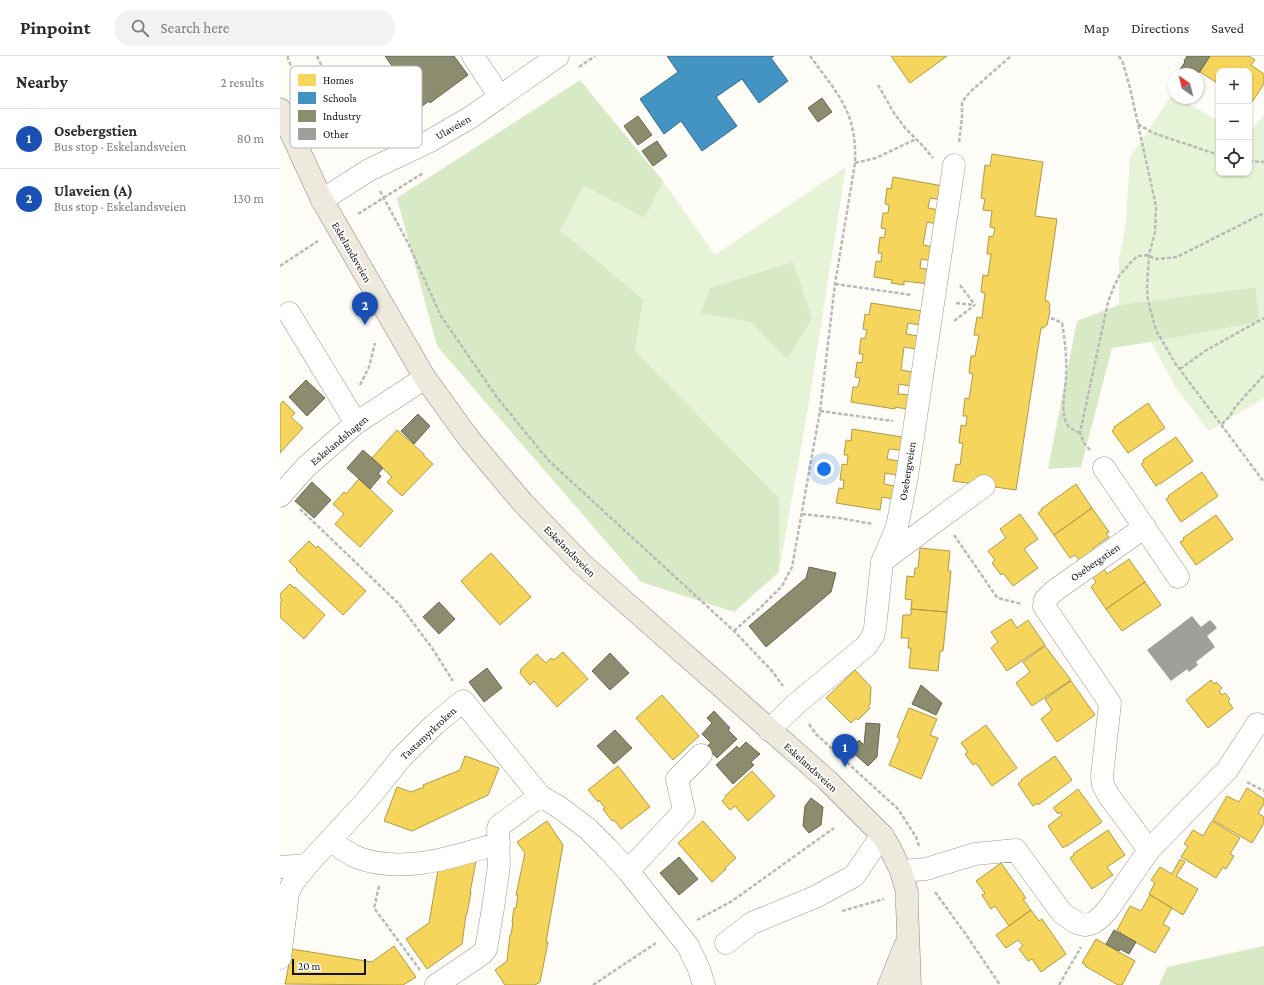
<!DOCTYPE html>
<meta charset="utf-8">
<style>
:root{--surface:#fff;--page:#f2f2f3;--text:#2b2b33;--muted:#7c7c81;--line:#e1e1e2;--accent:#0f766e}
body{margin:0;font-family:"Crimson Pro",serif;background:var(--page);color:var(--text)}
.controls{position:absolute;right:12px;top:12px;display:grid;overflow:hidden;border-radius:8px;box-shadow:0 1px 3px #0004}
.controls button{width:36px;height:36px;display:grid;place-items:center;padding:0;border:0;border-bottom:1px solid var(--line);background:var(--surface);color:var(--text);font:20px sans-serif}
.compass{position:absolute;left:888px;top:12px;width:36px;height:36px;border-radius:50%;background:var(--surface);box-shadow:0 1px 3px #0004;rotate:325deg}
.scale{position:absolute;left:12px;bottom:10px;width:74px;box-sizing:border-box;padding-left:4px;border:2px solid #111;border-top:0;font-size:11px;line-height:14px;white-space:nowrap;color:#111;-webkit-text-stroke:3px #fff;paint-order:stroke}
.you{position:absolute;left:544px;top:413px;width:14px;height:14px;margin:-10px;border:3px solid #fff;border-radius:50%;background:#1a73e8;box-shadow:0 0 0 6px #1a73e833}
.badge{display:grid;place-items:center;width:26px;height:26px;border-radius:50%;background:var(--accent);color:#fff;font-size:13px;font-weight:700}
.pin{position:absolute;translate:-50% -33px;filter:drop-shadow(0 1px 2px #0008)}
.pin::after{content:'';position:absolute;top:21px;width:14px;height:12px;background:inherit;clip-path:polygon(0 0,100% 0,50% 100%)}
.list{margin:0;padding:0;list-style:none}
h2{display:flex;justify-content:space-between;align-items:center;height:52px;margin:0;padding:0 16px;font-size:17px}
h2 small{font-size:13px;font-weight:400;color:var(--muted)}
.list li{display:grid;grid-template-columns:26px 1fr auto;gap:12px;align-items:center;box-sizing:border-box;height:60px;padding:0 16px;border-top:1px solid var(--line)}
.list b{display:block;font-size:15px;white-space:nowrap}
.list p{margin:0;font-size:13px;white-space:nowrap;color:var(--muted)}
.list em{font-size:13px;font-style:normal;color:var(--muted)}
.icon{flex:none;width:22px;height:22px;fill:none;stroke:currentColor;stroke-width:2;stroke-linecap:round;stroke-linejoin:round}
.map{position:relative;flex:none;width:984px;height:929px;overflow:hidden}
header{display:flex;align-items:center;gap:24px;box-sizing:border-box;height:56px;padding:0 20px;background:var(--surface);border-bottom:1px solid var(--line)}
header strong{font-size:19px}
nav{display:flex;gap:22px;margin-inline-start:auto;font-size:14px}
.search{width:280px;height:36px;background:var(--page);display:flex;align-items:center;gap:10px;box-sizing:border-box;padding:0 14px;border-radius:16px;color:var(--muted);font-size:15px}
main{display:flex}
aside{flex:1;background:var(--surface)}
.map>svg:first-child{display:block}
.green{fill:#e7f3d7}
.forest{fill:#d8eac5}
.homes{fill:#f6d55c;stroke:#b19a46}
.schools{fill:#4393c3;stroke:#346c8e}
.industry{fill:#8c8c6e;stroke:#676752}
.building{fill:#a19f9c}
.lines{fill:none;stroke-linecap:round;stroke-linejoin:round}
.minor-casing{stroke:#979795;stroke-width:23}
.major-casing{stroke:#858482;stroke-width:23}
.path{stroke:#b9b9b8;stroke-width:2.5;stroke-dasharray:4 2;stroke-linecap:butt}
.minor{stroke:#fffffe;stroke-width:22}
.major{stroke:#ede9dc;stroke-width:22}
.labels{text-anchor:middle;stroke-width:4;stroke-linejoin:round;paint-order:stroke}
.street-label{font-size:11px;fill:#111;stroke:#fff}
.key{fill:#fff;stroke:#b8b8b8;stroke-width:1}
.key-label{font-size:11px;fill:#111}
</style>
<header>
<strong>Pinpoint</strong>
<div class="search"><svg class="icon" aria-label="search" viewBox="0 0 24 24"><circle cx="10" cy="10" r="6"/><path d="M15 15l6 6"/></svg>Search here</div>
<nav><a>Map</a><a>Directions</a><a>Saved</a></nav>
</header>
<main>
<aside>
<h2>Nearby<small>2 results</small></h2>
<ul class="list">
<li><span class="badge" style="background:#1a4fb4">1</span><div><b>Osebergstien</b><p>Bus stop · Eskelandsveien</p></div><em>80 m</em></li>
<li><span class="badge" style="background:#1a4fb4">2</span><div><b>Ulaveien (A)</b><p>Bus stop · Eskelandsveien</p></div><em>130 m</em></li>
</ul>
</aside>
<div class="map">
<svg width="984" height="929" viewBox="0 0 984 929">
<rect width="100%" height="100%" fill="#fdfcf7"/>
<path class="green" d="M892,39L894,40V42H898L939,65V117H969V77L984,59V342L929,375L896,332L871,286L978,266L976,231L839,249V203L846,166L850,101Z
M566,111L528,352L499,516V442L355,295L363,243L280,174L304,130L365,162L383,125L435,199Z"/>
<path class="forest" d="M300,24L383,125L365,162L304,130L280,174L363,243L355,295L499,442V516L454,556L361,526L157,290L117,142Z
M513,206L532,263L507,303L471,266L421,257L430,232Z
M976,231L979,266L871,286L832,292L801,411L768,413L797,265L839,249Z
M984,890V929H879L887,911Z"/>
<path class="homes" d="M611,0H667L630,27Z
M930,0H969L975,4L971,9L984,18V28L970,49L969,48V15H939V28L920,16Z
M712,98L763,106L755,160L777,163L765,245H768L770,249L769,255H770L767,269L763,272H761L736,434L673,425L676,408L680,409L683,387H679L681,369L686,370L687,360H683L685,342L689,343L693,318L689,317L691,300H695L699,279H694L697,261L702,262L705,237L701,236L703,219L708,220L711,198H707L709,180L713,181L715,172L710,171L712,155L703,154L705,143L701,142L705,109L710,110Z
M613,121L663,130L662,144L650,142L648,152L660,154L658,168L647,166L643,189L654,191L652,205L641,203L640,212L651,214L649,228L624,225V229L611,227L612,224L594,221L596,205L601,206L602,197H598L600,181L604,182L606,173L601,172L603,157H608L609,149L605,148L607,132L611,133Z
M591,247L642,255L640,269L628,267L626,278L638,280L636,293L624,291L621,314L632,316L630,330L619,328L618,338L629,339L627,353L615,351V353L571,346L573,331H578L580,322L575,321L577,306L582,307L583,298H579L581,282L585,283L587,274L583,273L585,258L589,259Z
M3,345L15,357L11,361L23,372L0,397V349Z
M868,347L885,372L848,397L832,375L835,372L834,371Z
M572,373L622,381L620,394L609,393L607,403L619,405L617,419L605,417L604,428L615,430L613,443L602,441L600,454L556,447L559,432L563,433L564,424H560L562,408L567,409L568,399H564L566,384L571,385Z
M117,374L144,398V400L153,408L122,440L107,426L112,421L92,402Z
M896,381L913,405L880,428V427L876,430L861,408L864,406L863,404Z
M922,416L938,440L901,466L886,443L889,441L888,440Z
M79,423L113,455L80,491L55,468L64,458L53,448L64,436L66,438Z
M796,428L812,452L774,479L758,457L762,454L761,453Z
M812,452L829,476L826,477L829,481L813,492L815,495L800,505L795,499L790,502L774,479Z
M740,458L758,483L744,493L758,512L733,530L723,517L721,519L712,507L715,504L708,495L726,482L720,473Z
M936,459L953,483L916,509L900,486L904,484L903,482Z
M29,485L36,492L38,490L86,535L63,559L16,514L17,513L9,505Z
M640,492L670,495L668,515H671L667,556L631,553L632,544L625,543L627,520L634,521L635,512H638Z
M211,497L251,541L220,569L181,525Z
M849,503L865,526L826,553L811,531L816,526L811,519L823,511L827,518Z
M865,526L881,549L842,575L826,553Z
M10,528L14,532L15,531L45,559L24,583L0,561V547L2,544L0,542V538Z
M631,553L667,556L663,595H660L658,615L629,612L631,592H628L629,582H621L623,559H631Z
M731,563L737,572L748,564L765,589L727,615L711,592L718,586L711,576Z
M765,590L791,624L752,650L736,627L750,616L743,606Z
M283,596L308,623L277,651L254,625L250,629L240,617L241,613L257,598L266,607L271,602L274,604Z
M575,614L591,631L590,648L588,650L590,652L578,664L576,662L571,667L546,642Z
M931,624L934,628L936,626L942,632L939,635L942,639L945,637L950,643L948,645L953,652L928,672L906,644Z
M791,625L815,659L777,686L761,663L772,654L765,643Z
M382,639L419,680L393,704L356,662Z
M629,652L657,663L650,679L658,682L641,723L609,709L620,683L617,681Z
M706,669L737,712L712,730L696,707L693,709L685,698L688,696L681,687Z
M185,700L219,712L208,739L132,775L104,765L117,731L131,736L144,731L143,729L180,714Z
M775,700L792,724L758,749L757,747L753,750L738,728L742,725L741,724Z
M338,710L370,751L341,773L334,764L332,765L323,753L325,752L319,744L318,746L308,734Z
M472,715L495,740L468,765L455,750L450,754L442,745L446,741L445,740Z
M967,732L984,743V748L978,757L984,761V767L972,787L933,764L947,740L959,746Z
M798,733L822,766L787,790V789L783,792L768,770L782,759L780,756L778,758L773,752Z
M267,765L283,789L266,886H268L260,926L255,929H225L215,914L227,905L230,879H231L233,866H232L234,852H236L238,839H236L245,797L237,786Z
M423,765L456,802L445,812L446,813L432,826L398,787Z
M932,765L960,782L950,798L954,800L946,813L943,811L936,822L901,801L908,790L904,788L913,774L923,780Z
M828,774L845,799L827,811L833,819L812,833L790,802L794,799L793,798Z
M900,803L905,806L896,820L918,833L903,859L869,838L875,827L871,824L880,811L892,818Z
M196,805L190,837L191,836L187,858H186L182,888L147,913L126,883L149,867L158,814Z
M721,807L746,842L743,843L751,854L729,870L715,850L711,853L702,839L705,837L696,825Z
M870,839L892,852L883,868L890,872L875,897L840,877L841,876L837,874L850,850L861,855Z
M751,854L759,865L762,863L786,898L761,916L752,903L748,905L739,893L743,890L738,884L726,892L716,879Z
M816,883L855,905L842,929H838L805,910L806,909L802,907Z
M114,890L136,921L123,929L5,928L12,893L92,906Z"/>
<path class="schools" d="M387,0H494L491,2L508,25L479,47L462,23L436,41L457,70L422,95L401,65L384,78L360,43L398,16Z"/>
<path class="industry" d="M105,0H174L188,19L150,47L149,45L141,51Z
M907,0H930L918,18H897L905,6L904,5Z
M542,42L552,56L538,66L528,52Z
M358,60L372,79L358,89L344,70Z
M377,85L387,100L373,110L362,95Z
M26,324L45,342L27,360L9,341Z
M138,358L150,370L134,388L121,375Z
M83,394L103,412L98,418L101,420L90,433L67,412Z
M32,426L51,444L34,462L15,445Z
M529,511L556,517L551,536L486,591L469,570L526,522Z
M159,546L175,563L159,578L143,561Z
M330,597L349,617L330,634L312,615Z
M207,612L222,632L204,646L189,626Z
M641,629L662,647L656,659L632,648Z
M434,655L450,672L448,674L457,683L437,702L426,691L431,687L422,678L432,667L427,662Z
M586,667L600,668L597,701L588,710L570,694L579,684L584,689Z
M335,674L352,692L334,708L317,690Z
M466,686L480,698L471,706L474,709L453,728L436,709L457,690L459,693Z
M531,742L543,751L541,769L529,777L523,770L525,750Z
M399,801L418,823L399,839L380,817Z
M834,874L856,886L849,898L840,893L839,895L826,888Z"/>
<path class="building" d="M912,560L921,571L930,564L933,567L937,572L927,580L935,591L916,606L918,609L909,616L907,613L891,625L867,594Z"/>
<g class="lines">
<g class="minor-casing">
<path id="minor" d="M193,0L220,41
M42,144L89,114L150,85L191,61L278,0
M9,257L76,367
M824,412L898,521
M0,440L26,411L76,367L145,322
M865,471L774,535L765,544L764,550L830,647L822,720L823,729L829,740L869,794
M604,504L656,465L704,430
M489,674L516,648L586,590L593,580L595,572L602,506L617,471L627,420L674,109
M50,784C58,790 67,797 76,801C122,819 174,801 219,787
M0,811L27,809
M348,815L404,755L397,723L421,699
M621,815L646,813L695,798L736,794L782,857L797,867L805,869L813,867L821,861L829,852L869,794L947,714L977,668
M446,887L472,867L535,841L574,820L602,779
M0,902L8,837L13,827L27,809L87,744L121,702L154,669L183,645L260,740L279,751L308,773L327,792L348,815L408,890L419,913L424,929
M156,929L202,898L206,893L213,852L219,809L218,773L219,770L260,740"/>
</g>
<g class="major-casing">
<path id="major" d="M0,53L42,144L145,322L190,384L243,447L301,507L547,724L602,779L610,792L621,815L627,836V849L630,929
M609,929L625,890"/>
</g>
<path class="path" d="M8,0V3L26,44L50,69L78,89
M37,0L79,92
M839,0L843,7L850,32L876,150L875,176L869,199L867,231L868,245L876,274L895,307L984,426
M299,11L315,0
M598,29L614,57L625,72L643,90L653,102
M858,68L873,77L939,99
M679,86L682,62V47L685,42L691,35L731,0
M969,105L984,106
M575,107L596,102L636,83
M100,135L128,187L161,260L216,340L268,404L454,575L492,615L503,630
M78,158L143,117
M0,210L38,185
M555,228L632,239
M680,229L695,249
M676,247L695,249
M771,262L782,267C785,285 787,301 786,320C786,333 780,353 786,366C788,372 794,374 800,377
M674,265L695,249
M900,313L925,295L984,262
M80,329L89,311L95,287
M540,355L613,365
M942,368L949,361L956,350L984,319
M810,394L804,387L800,377L828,246L833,233L839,220L853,204L858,200L869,199L873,202L878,203L897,201L984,157
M20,453L119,548L152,592L173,625
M522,458L559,462L593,468
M674,479L716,540L718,542L742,548
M454,575L482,550L502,530L512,511L540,355L555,228L575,107C577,55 558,39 530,0
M529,668L536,678L618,753L636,781L639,790
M967,726L984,735
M99,830L94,852L140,914
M655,836L687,880L720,929
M562,855L604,843
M417,864L452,845L554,772
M313,929L376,887
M779,929L801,891"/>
<use href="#minor" class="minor"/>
<use href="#major" class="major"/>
</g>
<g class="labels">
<g class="street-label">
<text transform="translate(173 71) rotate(-30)" y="4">Ulaveien</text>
<text transform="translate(72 196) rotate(60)" y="4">Eskelandsveien</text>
<text transform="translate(59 384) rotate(-40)" y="4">Eskelandshagen</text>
<text transform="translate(627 415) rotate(-81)" y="4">Osebergveien</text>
<text transform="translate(290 495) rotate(45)" y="4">Eskelandsveien</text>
<text transform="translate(815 506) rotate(-35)" y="4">Osebergstien</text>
<text transform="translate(148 677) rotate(-43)" y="4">Tastamyrkroken</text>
<text transform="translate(531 711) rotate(42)" y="4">Eskelandsveien</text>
</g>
</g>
<rect x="10" y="10" width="132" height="82" rx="6" class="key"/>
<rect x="18" y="18" width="18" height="12" fill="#f6d55c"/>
<rect x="18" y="36" width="18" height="12" fill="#4393c3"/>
<rect x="18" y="54" width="18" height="12" fill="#8c8c6e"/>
<rect x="18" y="72" width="18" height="12" fill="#a19f9c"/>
<g class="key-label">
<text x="43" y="28">Homes</text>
<text x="43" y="46">Schools</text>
<text x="43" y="64">Industry</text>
<text x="43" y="82">Other</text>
</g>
</svg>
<div class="controls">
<button>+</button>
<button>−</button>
<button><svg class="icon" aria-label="locate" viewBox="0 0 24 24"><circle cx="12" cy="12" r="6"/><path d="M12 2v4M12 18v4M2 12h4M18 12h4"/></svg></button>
</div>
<svg class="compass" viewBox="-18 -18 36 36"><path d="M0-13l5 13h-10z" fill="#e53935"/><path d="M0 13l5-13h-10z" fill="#7c7c81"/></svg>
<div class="scale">20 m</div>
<div class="you"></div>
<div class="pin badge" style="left:565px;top:711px;background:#1a4fb4">1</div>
<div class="pin badge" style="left:85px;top:269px;background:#1a4fb4">2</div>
</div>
</main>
